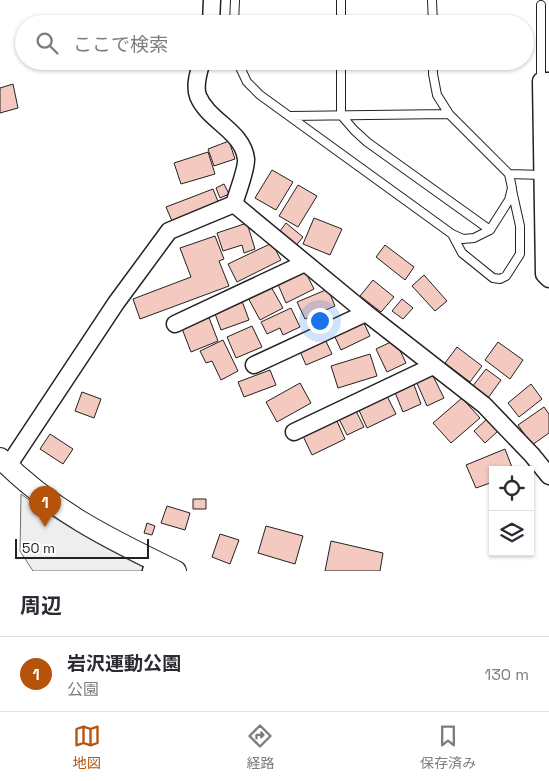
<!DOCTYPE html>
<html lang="ja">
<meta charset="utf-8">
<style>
:root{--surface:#fff;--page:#f2f2f3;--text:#2b2b33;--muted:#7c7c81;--line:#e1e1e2;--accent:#b45309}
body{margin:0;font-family:"Space Grotesk","Noto Sans JP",sans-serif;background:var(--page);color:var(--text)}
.controls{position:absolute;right:15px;bottom:15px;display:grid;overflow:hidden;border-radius:0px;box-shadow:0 1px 4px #0004}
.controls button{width:45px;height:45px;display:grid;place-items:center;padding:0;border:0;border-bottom:1px solid var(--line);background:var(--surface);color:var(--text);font:25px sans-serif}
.scale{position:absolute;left:15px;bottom:12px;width:134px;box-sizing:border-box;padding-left:5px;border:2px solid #222;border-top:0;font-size:14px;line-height:18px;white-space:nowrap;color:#222;-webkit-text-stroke:4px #fff;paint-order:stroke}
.you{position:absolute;left:319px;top:320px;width:18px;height:18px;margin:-12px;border:4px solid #fff;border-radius:50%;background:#1a73e8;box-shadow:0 0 0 8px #1a73e833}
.badge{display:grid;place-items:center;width:32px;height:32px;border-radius:50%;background:var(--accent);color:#fff;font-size:16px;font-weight:700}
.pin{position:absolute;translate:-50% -41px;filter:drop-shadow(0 1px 2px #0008)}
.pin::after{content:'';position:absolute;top:26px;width:18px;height:15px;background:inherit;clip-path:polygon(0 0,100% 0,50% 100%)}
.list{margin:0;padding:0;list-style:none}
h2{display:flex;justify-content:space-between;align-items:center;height:65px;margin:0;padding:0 20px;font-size:21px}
h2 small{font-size:16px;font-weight:400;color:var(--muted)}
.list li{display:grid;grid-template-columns:32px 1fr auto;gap:15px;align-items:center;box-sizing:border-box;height:75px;padding:0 20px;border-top:1px solid var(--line)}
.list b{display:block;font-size:19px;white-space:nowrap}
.list p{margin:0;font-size:16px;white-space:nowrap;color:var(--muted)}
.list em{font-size:16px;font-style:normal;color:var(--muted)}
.icon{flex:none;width:28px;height:28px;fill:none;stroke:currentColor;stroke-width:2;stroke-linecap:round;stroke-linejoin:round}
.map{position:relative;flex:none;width:549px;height:571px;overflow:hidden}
.search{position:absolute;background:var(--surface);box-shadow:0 1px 4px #0004;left:15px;right:15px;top:15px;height:55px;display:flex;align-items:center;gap:12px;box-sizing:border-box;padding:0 18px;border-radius:28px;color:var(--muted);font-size:19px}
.sheet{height:140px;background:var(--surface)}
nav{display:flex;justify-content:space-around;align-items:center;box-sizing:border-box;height:70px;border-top:1px solid var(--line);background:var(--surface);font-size:14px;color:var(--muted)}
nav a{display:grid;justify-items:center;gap:2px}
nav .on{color:var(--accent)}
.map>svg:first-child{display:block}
.green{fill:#eee;stroke:#6f6f6f}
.building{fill:#f3c9c0;stroke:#222}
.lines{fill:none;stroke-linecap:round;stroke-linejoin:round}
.service-casing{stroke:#222;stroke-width:10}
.pedestrian-casing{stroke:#222;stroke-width:15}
.minor-casing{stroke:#222;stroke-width:19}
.tertiary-casing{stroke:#222;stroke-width:22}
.service{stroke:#fff;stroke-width:8}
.pedestrian{stroke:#fff;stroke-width:12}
.minor{stroke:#fff;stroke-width:16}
.tertiary{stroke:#fff;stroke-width:20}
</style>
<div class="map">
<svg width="549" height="571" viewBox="0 0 549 571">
<rect width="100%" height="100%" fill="#fff"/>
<path class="green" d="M21,494C61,525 106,549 151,571H33L20,551Z"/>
<path class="building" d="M13,84L18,108L0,113V88Z
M229,141L235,159L214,166L208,149Z
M208,152L215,174L181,184L174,163Z
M272,170L293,182L276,210L255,198Z
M224,184L229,194L220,198L216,188Z
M298,185L317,196L298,227L279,216Z
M213,189L219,204L172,221L166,207Z
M314,218L342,229L330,255L303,244Z
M247,223L255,249L244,253L242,245L223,251L217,233Z
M286,223L303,237L294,248L277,235Z
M215,236L224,259L219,261L229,286L140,319L133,299L191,277L180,248Z
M272,243L281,260L237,282L228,264Z
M385,245L414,267L405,280L376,257Z
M304,269L314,289L286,303L277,282Z
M424,275L447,301L435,311L412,286Z
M373,280L394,297L381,312L360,296Z
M270,285L283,308L260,320L247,296Z
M328,289L335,306L305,319L297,302Z
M402,299L413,308L403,319L392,311Z
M242,301L249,320L221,330L214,311Z
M291,308L300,327L283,335L280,328L267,334L261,322Z
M208,315L218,341L191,352L181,326Z
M363,321L370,336L341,350L334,335Z
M252,326L262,347L236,358L227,337Z
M324,337L332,354L306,365L298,347Z
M223,340L238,371L221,380L212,361L206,363L200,351Z
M395,340L406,363L387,372L376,349Z
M498,342L523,360L510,379L485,360Z
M457,347L482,366L470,382L445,363Z
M370,354L377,376L338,388L331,366Z
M486,369L501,380L488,398L472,387Z
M270,370L276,385L244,397L238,382Z
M432,374L444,398L427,406L416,381Z
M413,382L421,404L403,412L394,390Z
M300,383L311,403L277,422L266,402Z
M531,384L542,399L519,417L508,403Z
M82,392L101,399L94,418L75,411Z
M386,394L396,414L367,428L358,408Z
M462,398L480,418L451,443L433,423Z
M544,407L549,414V433L532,445L518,425Z
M356,411L364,427L347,435L339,419Z
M336,419L345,439L312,455L302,434Z
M487,419L498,431L485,443L474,431Z
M50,434L73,449L63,464L40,449Z
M505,449L513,470H493V482L476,488L466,465Z
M193,499H206V509H193Z
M167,506L190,513L185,530L161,523Z
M147,523L155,526L152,535L144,533Z
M266,526L303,536L295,564L258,553Z
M220,534L239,540L230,564L212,557Z
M331,541L383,553L380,571H325Z"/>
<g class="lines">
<g class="service-casing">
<path id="service" d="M432,0L433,24
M541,5V81
M234,21H341
M234,24L235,0
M341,24V0
M237,61L247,82L260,95L452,234L463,239L474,238L490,230L509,200L512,188L509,174L449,114L437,95L433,74V61
M341,61V115L354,130L367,142L490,230
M290,116L449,114
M509,174L542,175
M452,234L462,253L493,278L500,279L506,276L520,254V226L512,190"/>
</g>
<g class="pedestrian-casing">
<path id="pedestrian" d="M149,570V571"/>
</g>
<g class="minor-casing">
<path id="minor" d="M211,24L212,0
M549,81H541L544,274L549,279
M234,204L366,313L484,405L532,455L549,476
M175,324L305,263
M254,365L366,313
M294,432L433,366
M8,466L116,303L169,231L234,204C237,194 247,168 246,159C243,131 208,121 198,96C194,85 199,71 202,61"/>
</g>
<g class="tertiary-casing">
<path id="tertiary" d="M0,458C52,511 110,539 176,571"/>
</g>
<use href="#service" class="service"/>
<use href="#pedestrian" class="pedestrian"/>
<use href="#minor" class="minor"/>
<use href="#tertiary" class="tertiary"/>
</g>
</svg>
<div class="controls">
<button><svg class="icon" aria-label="locate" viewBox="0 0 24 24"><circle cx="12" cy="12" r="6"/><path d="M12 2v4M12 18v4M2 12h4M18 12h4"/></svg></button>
<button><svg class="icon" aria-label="layers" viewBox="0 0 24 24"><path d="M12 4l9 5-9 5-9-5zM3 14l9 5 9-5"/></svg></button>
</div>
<div class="scale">50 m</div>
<div class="you"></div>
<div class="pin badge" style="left:45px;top:527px">1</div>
<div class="search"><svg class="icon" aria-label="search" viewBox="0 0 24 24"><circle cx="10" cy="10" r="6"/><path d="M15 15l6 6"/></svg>ここで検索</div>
</div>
<section class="sheet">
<h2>周辺<small></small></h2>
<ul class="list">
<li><span class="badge">1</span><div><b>岩沢運動公園</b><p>公園</p></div><em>130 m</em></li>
</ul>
</section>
<nav>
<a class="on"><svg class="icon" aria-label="map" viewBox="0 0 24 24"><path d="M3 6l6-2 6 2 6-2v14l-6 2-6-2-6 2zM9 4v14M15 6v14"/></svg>地図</a>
<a><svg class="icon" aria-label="directions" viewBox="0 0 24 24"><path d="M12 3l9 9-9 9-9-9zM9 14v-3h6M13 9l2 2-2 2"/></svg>経路</a>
<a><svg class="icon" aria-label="saved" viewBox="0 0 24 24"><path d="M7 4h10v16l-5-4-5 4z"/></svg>保存済み</a>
</nav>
